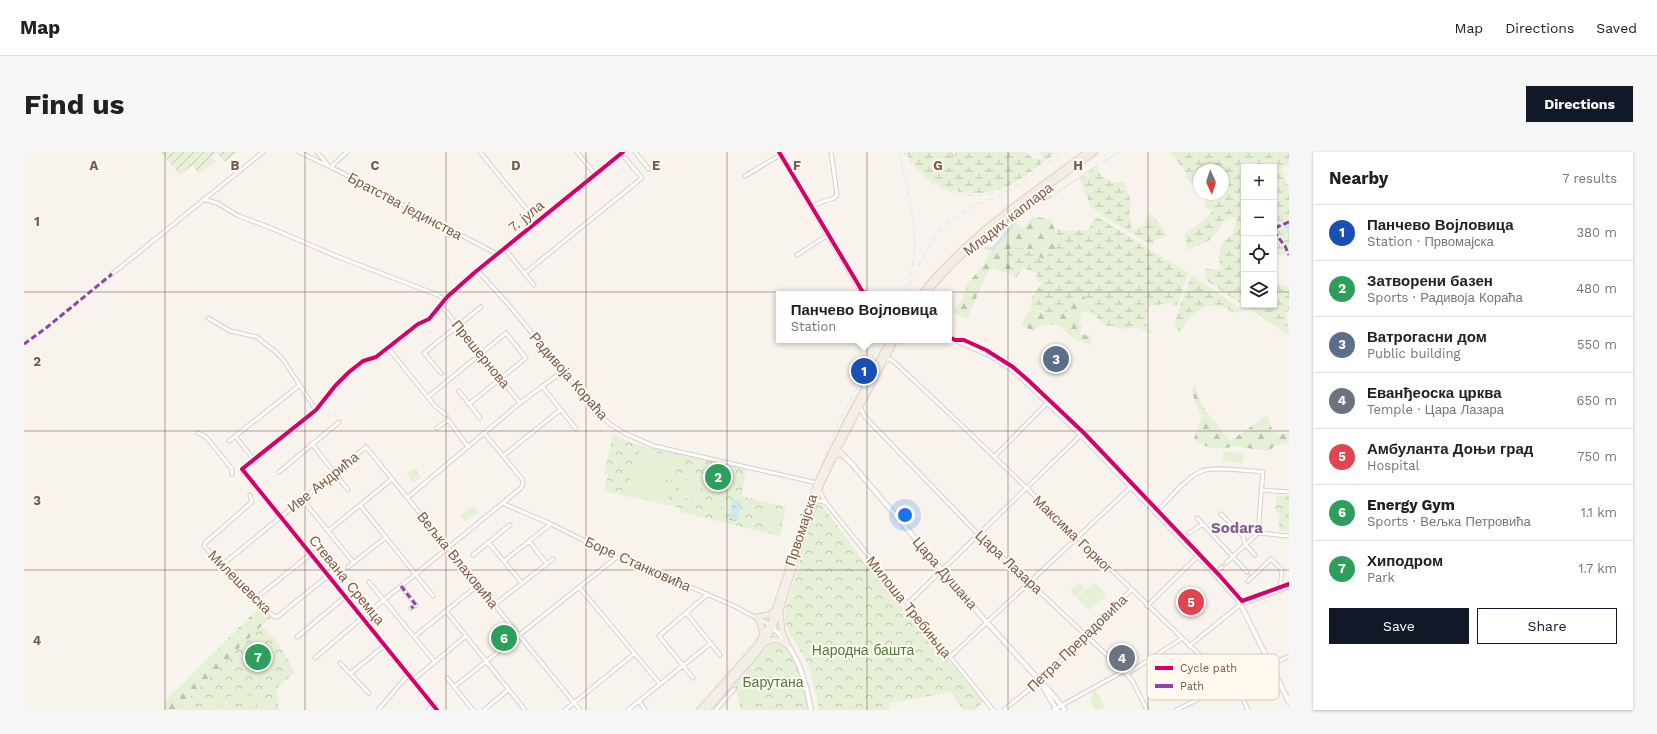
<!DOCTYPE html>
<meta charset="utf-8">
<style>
:root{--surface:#fff;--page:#f6f6f6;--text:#202124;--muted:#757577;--line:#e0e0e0;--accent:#111827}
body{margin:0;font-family:"Work Sans",sans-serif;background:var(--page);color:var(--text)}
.controls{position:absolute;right:12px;top:12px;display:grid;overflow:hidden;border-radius:0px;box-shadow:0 1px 3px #0004}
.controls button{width:36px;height:36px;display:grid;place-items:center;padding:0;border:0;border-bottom:1px solid var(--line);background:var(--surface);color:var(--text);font:20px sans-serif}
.compass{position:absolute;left:1169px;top:12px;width:36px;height:36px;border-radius:50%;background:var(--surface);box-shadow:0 1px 3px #0004;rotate:176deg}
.you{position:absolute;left:881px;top:363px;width:14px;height:14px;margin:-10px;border:3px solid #fff;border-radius:50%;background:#1a73e8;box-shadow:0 0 0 6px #1a73e833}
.badge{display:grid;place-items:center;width:26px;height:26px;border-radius:50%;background:var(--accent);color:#fff;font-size:13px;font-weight:700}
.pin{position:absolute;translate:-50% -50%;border:2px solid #fff;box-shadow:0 1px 4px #0006}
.popup{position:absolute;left:752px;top:139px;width:176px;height:52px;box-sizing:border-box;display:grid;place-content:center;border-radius:0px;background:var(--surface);filter:drop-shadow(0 1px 3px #0005);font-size:13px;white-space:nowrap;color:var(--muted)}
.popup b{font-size:15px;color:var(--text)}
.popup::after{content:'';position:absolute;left:50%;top:100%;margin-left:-8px;border:8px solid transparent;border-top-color:var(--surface)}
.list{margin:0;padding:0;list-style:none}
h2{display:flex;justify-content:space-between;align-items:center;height:52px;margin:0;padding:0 16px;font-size:17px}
h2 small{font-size:13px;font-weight:400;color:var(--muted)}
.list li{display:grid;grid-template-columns:26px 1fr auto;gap:12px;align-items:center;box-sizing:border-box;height:56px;padding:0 16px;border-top:1px solid var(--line)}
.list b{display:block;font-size:15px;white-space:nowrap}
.list p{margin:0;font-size:13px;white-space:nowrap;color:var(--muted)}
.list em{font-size:13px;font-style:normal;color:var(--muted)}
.actions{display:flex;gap:8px;padding:12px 16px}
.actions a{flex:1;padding:9px 0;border:1px solid var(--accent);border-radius:0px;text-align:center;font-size:14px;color:var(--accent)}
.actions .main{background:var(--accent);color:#fff}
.icon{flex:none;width:22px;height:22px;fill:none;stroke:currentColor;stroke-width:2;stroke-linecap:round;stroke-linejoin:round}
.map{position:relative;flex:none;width:1265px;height:558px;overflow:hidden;border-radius:0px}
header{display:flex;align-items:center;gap:24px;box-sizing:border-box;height:56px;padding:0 20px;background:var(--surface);border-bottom:1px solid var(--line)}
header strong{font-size:19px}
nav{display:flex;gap:22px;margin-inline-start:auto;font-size:14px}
.intro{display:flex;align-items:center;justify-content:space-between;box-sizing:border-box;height:96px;padding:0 24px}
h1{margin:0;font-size:28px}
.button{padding:10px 18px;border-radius:0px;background:var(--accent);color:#fff;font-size:14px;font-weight:700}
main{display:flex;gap:24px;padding:0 24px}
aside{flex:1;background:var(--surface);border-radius:0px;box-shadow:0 1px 3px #0004}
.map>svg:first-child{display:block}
.forest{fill:url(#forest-firs)}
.wetland{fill:url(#wetland-marsh)}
.park{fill:url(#park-crowns)}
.garden{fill:url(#garden-furrows)}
.pitch{fill:#e5f0d7}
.water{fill:url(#water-ripples)}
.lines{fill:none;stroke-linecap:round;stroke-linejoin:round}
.stream{stroke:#cde8ea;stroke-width:1}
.canal{stroke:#cde8ea;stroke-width:3}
.minor-tunnel{stroke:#d8ccc4;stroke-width:3;stroke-dasharray:3 1.5;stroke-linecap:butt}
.minor-casing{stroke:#d7cfca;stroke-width:5}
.tertiary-casing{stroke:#d7cfca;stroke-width:6}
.primary-casing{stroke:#dad0ca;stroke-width:7}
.trunk-casing{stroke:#dad0ca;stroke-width:7}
.minor{stroke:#fefdfc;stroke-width:3}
.tertiary{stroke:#fefdfc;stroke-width:4}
.primary{stroke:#f3eee6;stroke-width:5}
.trunk{stroke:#f2ece5;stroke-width:5}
.rail{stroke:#e5e3e5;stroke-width:1;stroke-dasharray:6 4;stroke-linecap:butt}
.quiet{stroke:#8e44ad;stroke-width:3;stroke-dasharray:6 3;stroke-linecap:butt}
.cycleway-casing{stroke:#fff8ef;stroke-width:6}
.cycleway{stroke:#d6006c;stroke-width:4}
.grid{fill:none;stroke:#79594a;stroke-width:1;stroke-opacity:0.55}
.labels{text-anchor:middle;stroke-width:4;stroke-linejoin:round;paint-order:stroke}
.street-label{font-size:14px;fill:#79594a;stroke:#fff8ef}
.park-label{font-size:14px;fill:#527a3e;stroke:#fff8ef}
.neighbourhood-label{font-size:15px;font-weight:bold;fill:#826296;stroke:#fff8ef}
.key{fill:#fff8ef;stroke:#d7c8be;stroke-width:1}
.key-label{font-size:11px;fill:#79594a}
.grid-label{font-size:13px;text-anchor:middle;font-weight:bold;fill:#79594a;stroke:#fff8ef;stroke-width:4;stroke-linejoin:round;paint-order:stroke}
</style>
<header>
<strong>Map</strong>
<nav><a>Map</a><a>Directions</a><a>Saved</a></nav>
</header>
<div class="intro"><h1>Find us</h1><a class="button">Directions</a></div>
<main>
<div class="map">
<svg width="1265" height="558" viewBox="0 0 1265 558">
<defs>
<pattern id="forest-firs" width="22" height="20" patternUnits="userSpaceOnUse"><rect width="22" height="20" fill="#e5f0d7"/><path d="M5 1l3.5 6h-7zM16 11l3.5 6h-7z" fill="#bec5b0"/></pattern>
<pattern id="wetland-marsh" width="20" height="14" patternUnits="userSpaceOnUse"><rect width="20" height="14" fill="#e5f0d7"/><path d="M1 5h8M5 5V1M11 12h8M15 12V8" fill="none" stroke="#bec5b0"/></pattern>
<pattern id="park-crowns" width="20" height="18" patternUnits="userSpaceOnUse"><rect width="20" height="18" fill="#e5f0d7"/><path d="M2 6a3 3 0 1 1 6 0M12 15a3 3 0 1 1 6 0" fill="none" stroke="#bec5b0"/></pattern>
<pattern id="garden-furrows" width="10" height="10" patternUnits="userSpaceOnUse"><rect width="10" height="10" fill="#e5f0d7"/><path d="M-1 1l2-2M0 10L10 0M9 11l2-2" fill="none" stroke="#bec5b0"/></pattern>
<pattern id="water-ripples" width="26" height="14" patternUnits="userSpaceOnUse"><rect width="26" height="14" fill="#cde8ea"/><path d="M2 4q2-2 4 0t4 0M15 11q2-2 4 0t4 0" fill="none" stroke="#abbfc0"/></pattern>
</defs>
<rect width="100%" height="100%" fill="#f8f3ed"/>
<path class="forest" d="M1009,64L1027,68L1035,90L1031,97L1019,107L999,96L990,108V110L985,122L968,116L963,121L943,167L929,160L930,156L937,150L944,131L960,113L965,100L971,98L992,71L1000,77Z
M1060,144L1068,162L1058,159L1055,172L1058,174L1056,182L1068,184L1066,193C1059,190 1050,188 1045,183C1042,181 1041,178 1038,176C1029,170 1015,171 1009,180L997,172L1007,157L1015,160L1044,161L1039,151Z
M1170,232L1179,255L1206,289L1243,264C1249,279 1247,283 1265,282V290L1250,294L1245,299L1208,294C1199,299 1183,296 1175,291H1176L1170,286L1178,266L1168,241Z
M236,455L246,466L153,558H141V549Z"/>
<path class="wetland" d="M882,0H1002L1010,7H1018L1016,0H1033C1015,13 997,30 976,37C941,49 898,35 882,0Z
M1146,0H1265V13L1257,16L1265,37V98L1257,104L1250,101V15H1220V153H1250V130L1265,135V158L1262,160L1265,183L1180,127L1182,123L1181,118L1182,117L1196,118L1195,105L1197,97L1200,89L1208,83L1213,67L1207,65L1197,71V74L1186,88L1164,98L1160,82L1176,71L1188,60V58L1182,56L1181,50L1182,45L1179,42H1199V18H1175V37L1163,27L1162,20Z
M1073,14C1077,27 1086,32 1100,30L1107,50L1105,57L1108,78L1120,74L1122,64L1127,62L1139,76L1142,84L1130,89L1129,94L1084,67L1067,55L1056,27Z
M1072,64L1164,121L1153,154C1140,149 1138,154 1127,153C1120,159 1122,169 1124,178H1128L1127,182L1114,175L1101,177L1083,174L1068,162L1060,144L1040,151L1044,161L1032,162L1007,157L1008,145L1018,131L1012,127L1013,121L999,116L993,125L985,122L990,110L989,108L984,106L983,101L989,96H999L1019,107L1031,97L1035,90L1031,76L1039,79L1064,78Z
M1168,123L1218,158L1211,161C1206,159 1199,154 1193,154C1175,152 1164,167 1156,180L1150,175L1154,159Z"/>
<path class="park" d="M589,283L611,292L723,316L717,344L762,355L756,384L656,360L657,356L580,339L584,322L580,321Z
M390,316L397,325L390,331L382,322Z
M1252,343L1265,344V380L1255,379V361L1252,360Z
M797,352L844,415L959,549L952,558H939L927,540L865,551L866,558H795C792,543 789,527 784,513C776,493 757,479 762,456L792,354Z
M237,474L253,489L271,520L252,537L255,558H153Z
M747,491C749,492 753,492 756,493C774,501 781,541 784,558H717L710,531Z"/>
<path class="garden" d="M137,0H213L201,10L192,0L187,5L191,9L175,22L168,13L156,23Z"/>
<path class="pitch" d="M615,297L654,305L649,329L610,321Z
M1199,300L1220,301L1219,311L1199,309Z
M607,322L648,332L643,352L602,342Z
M664,326L678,331L674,348L653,344L657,327L663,328Z
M691,343L699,345L696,360L688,359Z
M449,354L454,360L441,370L436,364Z
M754,359L756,375L740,376L739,360Z
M1070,430L1083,443L1065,458L1053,446Z
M1055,431L1061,436L1052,445L1046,439Z
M716,529L733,543L725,558H720L713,533Z
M1072,538L1081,555L1075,558H1071L1065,547L1069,543L1068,540Z
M216,542C229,543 239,547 246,558C236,558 229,547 218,547C203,546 196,558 187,558C194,547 204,544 216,542Z"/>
<path class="water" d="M709,348L717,350L713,369L705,368Z"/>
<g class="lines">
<path class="stream" d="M1222,0L1230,15
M1079,10L1095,0
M1031,42L1075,12
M1250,50L1260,71"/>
<path class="canal" d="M1262,74L1265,81
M962,96L969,97L1000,59L1017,46L1027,45"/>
<path class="minor-tunnel" d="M1223,420L1227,424"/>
<g class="minor-casing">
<path id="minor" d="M275,0L304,14
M293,0L305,14L473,102
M456,0L513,70
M553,0L571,22
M611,0L625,17
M930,1V0
M308,16L309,13L323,0
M721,24L756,3
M179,47L193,51L215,64L247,76L312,104L414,143L421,148
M787,54L810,46L813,43L807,0
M480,96L510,133
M773,103L804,83
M453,118L484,152L573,260L586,272L602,282L630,294L793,331
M501,121L618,26L597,1
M88,122L239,0
M417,153L496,251
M184,166L206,179L233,185L253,201L260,209L292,258
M364,196L411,254L422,263
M860,208L866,207L869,209L929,265L1211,537L1219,547L1224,558
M417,221L400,201L457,155
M518,234L552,277
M435,239L456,266
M404,245L482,181L502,206L445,252
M836,255L841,265L955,383L1100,519L1109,530L1123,558
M413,276L424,268L444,295
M174,281L182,285L208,317V322
M211,284L230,308
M205,289L276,233
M288,292L324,338
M479,304L536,258
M970,305L1024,250
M255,320L315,270
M795,338L802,351L969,558
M1237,338L1265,340
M226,343L228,350L181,391L180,394L249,464L253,465L305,423
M383,346L496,251L539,219
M278,347L330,411
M790,350L797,349L802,351
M478,351L527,372L593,405L653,429L710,454L746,473
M336,353L409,444
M1132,360C1145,348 1161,326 1178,319C1190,314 1225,319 1239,320L1234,381
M1197,362L1219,384L1221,392L1231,403
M1173,366L1223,420
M304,379L368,327
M1165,381L1179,372
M1234,381L1265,384
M505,389L523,412
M464,390L498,431
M449,403L486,373
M480,409L527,372
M1202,411L1234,381
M198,413L342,295L556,558
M324,415L361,386
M1191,422L1198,415
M1224,429L1247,407L1258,418L1256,438
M345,430L411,510
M377,434L392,453L387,456
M555,435L636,532
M231,447L288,401
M883,452L1057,283
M470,453L529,407
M1123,454L1174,404
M422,459L501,558
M663,462L696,503
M273,485L322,444
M390,485L454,433
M1165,494L1216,453L1265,435
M926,505L1107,335
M291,506L339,465L497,336L499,332L498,327L460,281
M316,511L345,541
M327,521L361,493
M1103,522L1157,487
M423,526L449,558
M669,526L635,484L684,442
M389,528L442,484
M1153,533L1160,529L1164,521L1179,507
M430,535L593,405
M615,549L621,558
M354,558L385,522
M404,558L410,553
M413,558L218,317L292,258L311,234L325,220L339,209L352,205L394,172L405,167L423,145L450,121L599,0
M460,558L484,538
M541,558L610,502
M604,558L687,491
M692,558L710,537
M980,558L1019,526L1107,438
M1029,558L1100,519
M1152,558L1265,504"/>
</g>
<g class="tertiary-casing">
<path id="tertiary" d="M755,0L839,142
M925,185L967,204L986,216L1000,228L1057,283L1191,422L1215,449L1265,550
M812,296L827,311L959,466L1016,529L1024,537L1041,558
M747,474C773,497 781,525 787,558
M1016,530L1033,558"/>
</g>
<g class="primary-casing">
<path id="primary" d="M810,304L815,302L820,304
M756,460L758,479L764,494
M739,485L737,473L732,465L744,463L751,458
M741,491C750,485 756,488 764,494
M676,558L731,496L746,473L793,331L820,275L866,188
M683,558L733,501L744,485L756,459L774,399L797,332L815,294L871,188"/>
</g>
<g class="trunk-casing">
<path id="trunk" d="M897,142C943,84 1004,44 1063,0
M902,142C948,84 1013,43 1071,0"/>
</g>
<use href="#minor" class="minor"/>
<use href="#tertiary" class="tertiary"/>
<use href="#primary" class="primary"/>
<use href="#trunk" class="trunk"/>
<path class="rail" d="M875,0C883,40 899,86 885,126
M880,0C896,33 935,50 971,41
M881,142C892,121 900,98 915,80C935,56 965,50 991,35C1007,25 1022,12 1037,0
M671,558L725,496L742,470L757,432L778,363L810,281L857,188"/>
<path class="quiet" d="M1265,70L1253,75L1250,80L1261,94L1265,103
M0,192L22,176L88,122
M377,434L392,453L387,456"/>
<g class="cycleway-casing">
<path id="cycleway" d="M755,0L834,132L838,139L843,142
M925,185L931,188H940L962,198L989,215L1005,229L1060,281L1196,424L1218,449L1265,432
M413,558L218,317L292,258L311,234L325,220L339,209L352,205L394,172L405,167L423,145L450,121L599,0"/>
</g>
<use href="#cycleway" class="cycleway"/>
</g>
<path class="grid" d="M141,0V558M281,0V558M422,0V558M562,0V558M703,0V558M843,0V558M984,0V558M1124,0V558M0,140H1220M1250,140H1265M0,279H1265M0,418H1265"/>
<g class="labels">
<g class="street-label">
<text transform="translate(381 54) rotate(28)" y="5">Братства јединства</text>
<text transform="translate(502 64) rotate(-39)" y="5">7. јула</text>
<text transform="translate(984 67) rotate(-38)" y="5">Младих каплара</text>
<text transform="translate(457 202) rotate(51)" y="5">Прешернова</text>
<text transform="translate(545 224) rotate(49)" y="5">Радивоја Кораћа</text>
<text transform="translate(299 330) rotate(-39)" y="5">Иве Андрића</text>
<text transform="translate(777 378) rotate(-72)" y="5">Првомајска</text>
<text transform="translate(1049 382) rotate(44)" y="5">Максима Горког</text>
<text transform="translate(434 408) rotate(51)" y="5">Вељка Влаховића</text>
<text transform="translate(985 410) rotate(43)" y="5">Цара Лазара</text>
<text transform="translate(614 412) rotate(24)" y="5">Боре Станковића</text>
<text transform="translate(921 421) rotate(49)" y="5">Цара Душана</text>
<text transform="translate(323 428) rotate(51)" y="5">Стевана Сремца</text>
<text transform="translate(216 430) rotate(45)" y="5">Милешевска</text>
<text transform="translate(885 455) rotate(51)" y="5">Милоша Требињца</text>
<text transform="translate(1053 491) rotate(-44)" y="5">Петра Прерадовића</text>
</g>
<g class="park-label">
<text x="839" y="503">Народна башта</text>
<text x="749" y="535">Барутана</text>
</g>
<g class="neighbourhood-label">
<text x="1213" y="381">Sodara</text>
</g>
</g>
<rect x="1123" y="502" width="132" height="46" rx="6" class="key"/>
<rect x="1131" y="514" width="18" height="4" fill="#d6006c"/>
<rect x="1131" y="532" width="18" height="4" fill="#8e44ad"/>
<g class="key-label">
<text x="1156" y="520">Cycle path</text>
<text x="1156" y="538">Path</text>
</g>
<g class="grid-label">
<text x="70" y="18">A</text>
<text x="211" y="18">B</text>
<text x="351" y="18">C</text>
<text x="492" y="18">D</text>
<text x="632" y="18">E</text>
<text x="773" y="18">F</text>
<text x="914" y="18">G</text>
<text x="1054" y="18">H</text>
<text x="13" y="74">1</text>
<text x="13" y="214">2</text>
<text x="13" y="353">3</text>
<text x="13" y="493">4</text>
</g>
</svg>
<div class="controls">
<button>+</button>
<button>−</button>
<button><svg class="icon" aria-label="locate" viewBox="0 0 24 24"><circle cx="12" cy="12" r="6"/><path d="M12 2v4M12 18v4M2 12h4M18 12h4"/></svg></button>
<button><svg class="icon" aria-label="layers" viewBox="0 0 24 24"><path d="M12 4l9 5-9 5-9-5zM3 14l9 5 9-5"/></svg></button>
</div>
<svg class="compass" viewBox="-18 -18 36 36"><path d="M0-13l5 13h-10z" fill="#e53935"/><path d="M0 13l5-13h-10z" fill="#757577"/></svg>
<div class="you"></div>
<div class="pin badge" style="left:840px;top:219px;background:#1a4fb4">1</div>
<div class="popup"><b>Панчево Војловица</b>Station</div>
<div class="pin badge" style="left:694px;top:325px;background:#2e9e5b">2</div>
<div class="pin badge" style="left:1032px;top:207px;background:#5c6f8a">3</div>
<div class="pin badge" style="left:1098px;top:506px;background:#6b7280">4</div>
<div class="pin badge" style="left:1167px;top:450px;background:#e0444e">5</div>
<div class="pin badge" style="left:480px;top:486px;background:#2e9e5b">6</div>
<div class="pin badge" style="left:234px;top:505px;background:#2e9e5b">7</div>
</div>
<aside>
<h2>Nearby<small>7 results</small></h2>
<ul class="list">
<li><span class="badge" style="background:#1a4fb4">1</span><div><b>Панчево Војловица</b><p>Station · Првомајска</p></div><em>380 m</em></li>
<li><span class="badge" style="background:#2e9e5b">2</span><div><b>Затворени базен</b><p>Sports · Радивоја Кораћа</p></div><em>480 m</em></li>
<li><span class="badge" style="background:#5c6f8a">3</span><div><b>Ватрогасни дом</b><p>Public building</p></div><em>550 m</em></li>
<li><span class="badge" style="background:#6b7280">4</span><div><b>Еванђеоска црква</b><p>Temple · Цара Лазара</p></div><em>650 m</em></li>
<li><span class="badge" style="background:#e0444e">5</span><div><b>Амбуланта Доњи град</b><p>Hospital</p></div><em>750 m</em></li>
<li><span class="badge" style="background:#2e9e5b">6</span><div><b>Energy Gym</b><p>Sports · Вељка Петровића</p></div><em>1.1 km</em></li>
<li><span class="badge" style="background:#2e9e5b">7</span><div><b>Хиподром</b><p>Park</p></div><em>1.7 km</em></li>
</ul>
<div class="actions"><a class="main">Save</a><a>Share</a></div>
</aside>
</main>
